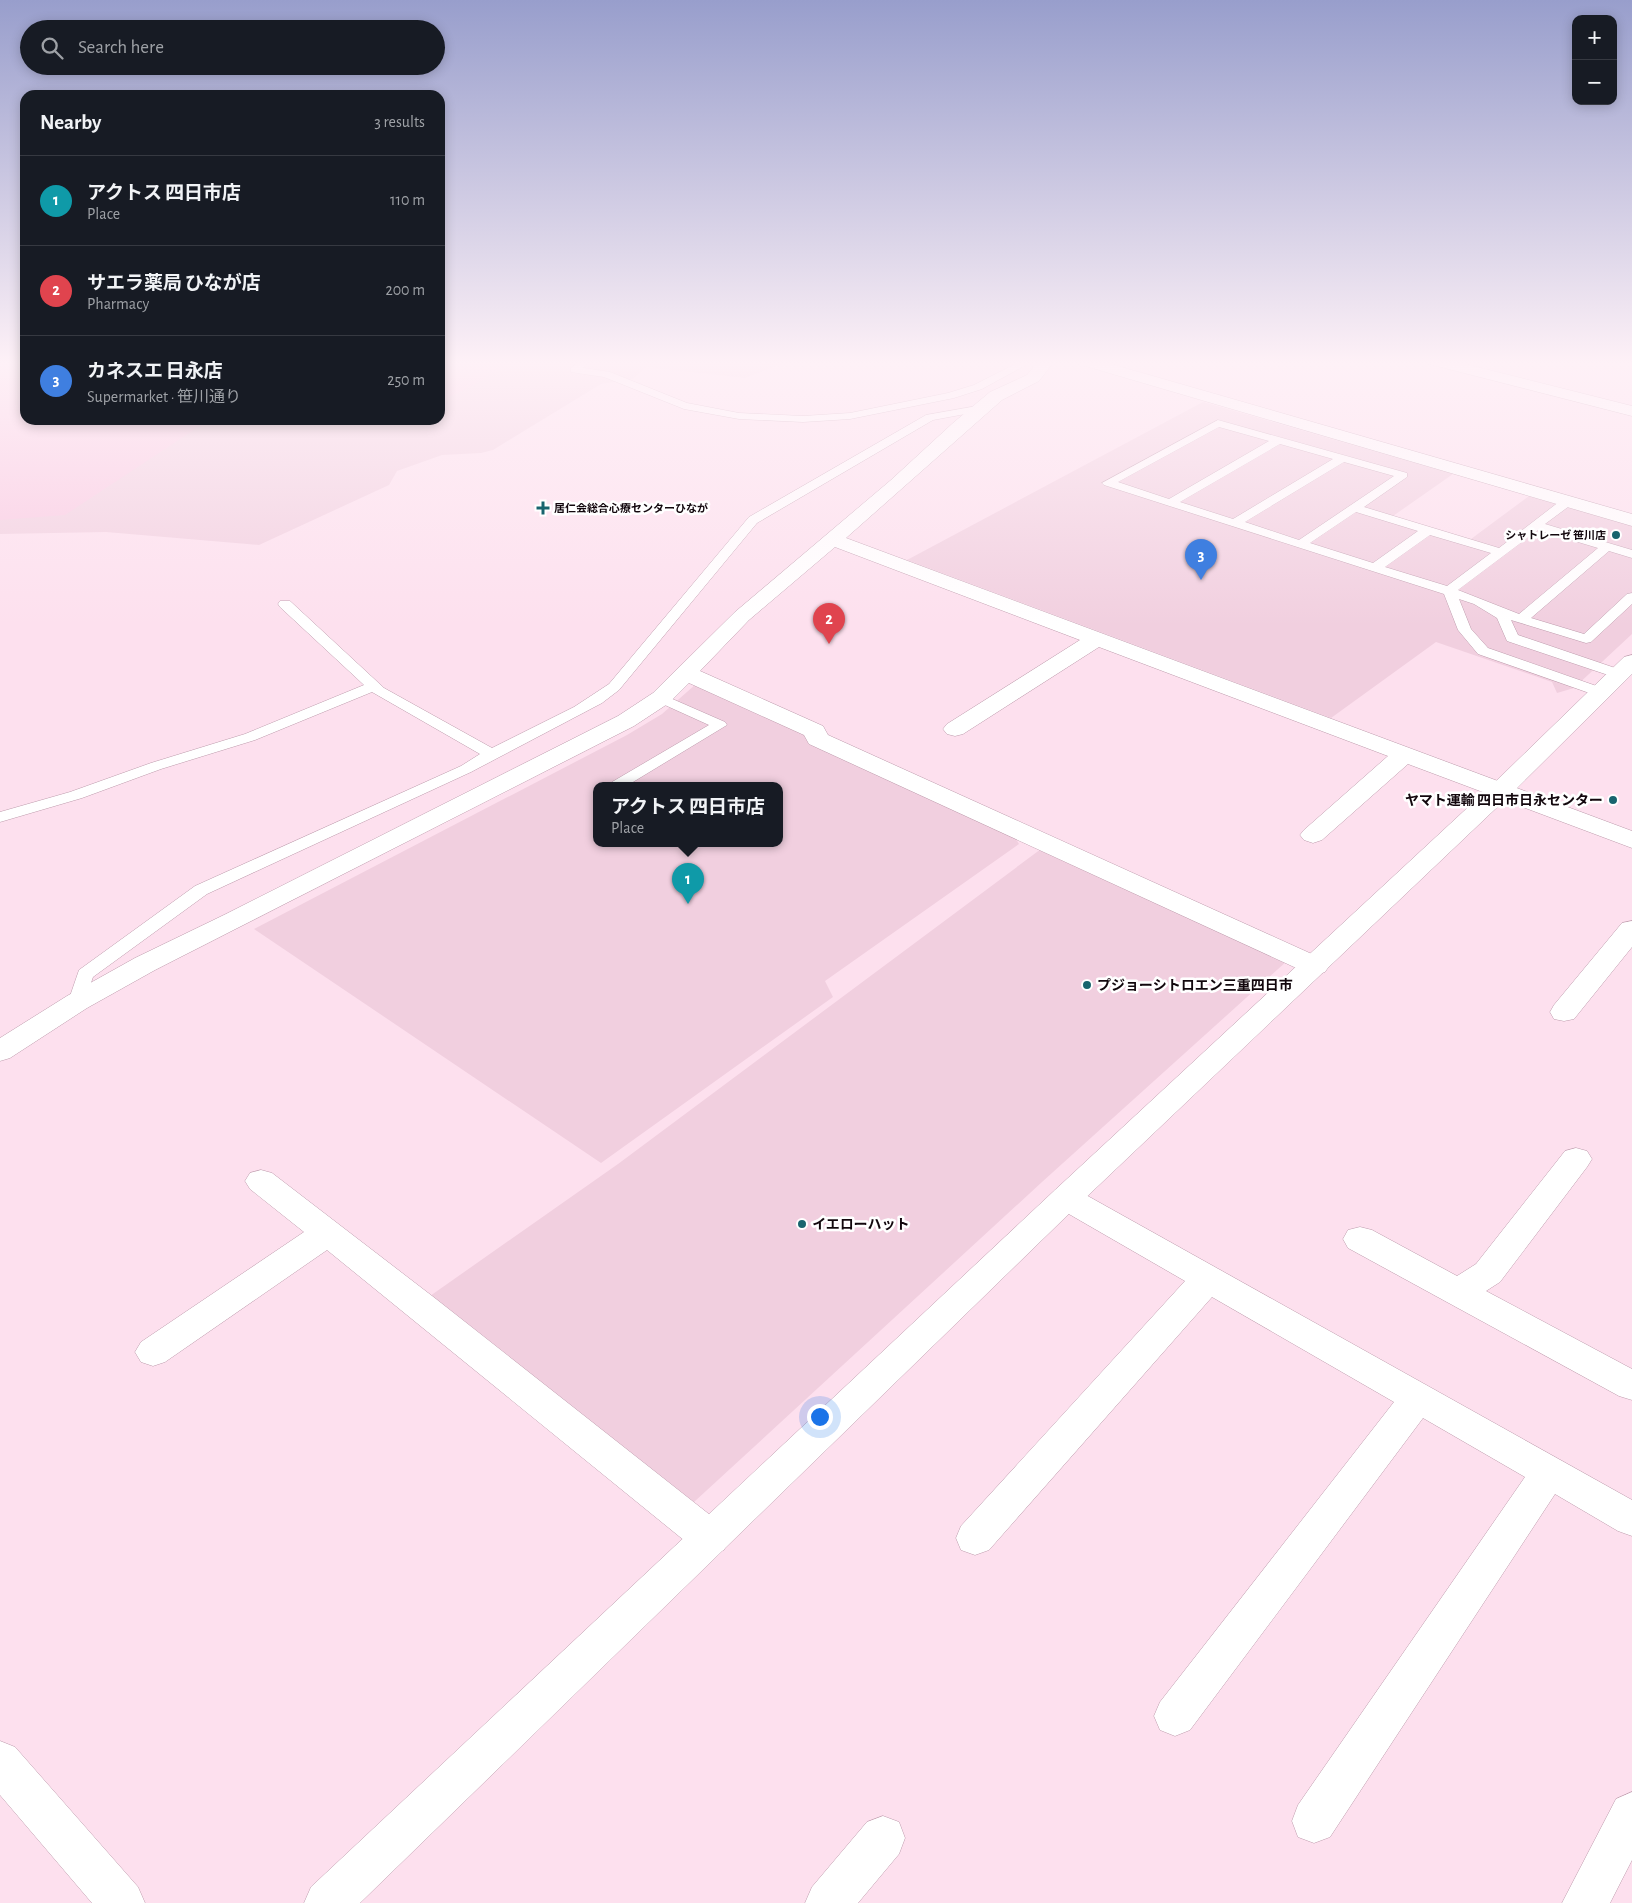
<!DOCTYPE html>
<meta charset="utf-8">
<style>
:root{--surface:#171b24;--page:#242831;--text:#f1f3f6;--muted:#9ea1a6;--line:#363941;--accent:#b45309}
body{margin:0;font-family:"Alegreya Sans","Noto Sans JP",sans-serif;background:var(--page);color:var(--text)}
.controls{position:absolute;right:15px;top:15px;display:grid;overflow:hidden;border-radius:10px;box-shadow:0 2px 12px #0003}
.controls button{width:45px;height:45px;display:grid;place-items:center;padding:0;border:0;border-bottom:1px solid var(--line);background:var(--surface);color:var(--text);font:25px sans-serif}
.you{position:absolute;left:819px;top:1416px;width:18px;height:18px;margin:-12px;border:4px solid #fff;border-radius:50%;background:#1a73e8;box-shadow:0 0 0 8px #1a73e833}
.badge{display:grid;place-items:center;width:32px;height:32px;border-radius:50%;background:var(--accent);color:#fff;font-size:16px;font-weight:700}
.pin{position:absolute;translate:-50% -41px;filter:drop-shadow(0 1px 2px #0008)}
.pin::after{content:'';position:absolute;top:26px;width:18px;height:15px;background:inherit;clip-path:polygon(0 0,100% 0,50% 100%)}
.popup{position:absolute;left:593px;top:782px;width:190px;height:65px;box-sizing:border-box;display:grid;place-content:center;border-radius:10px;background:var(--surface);filter:drop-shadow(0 1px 4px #0005);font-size:16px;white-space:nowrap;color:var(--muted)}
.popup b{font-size:19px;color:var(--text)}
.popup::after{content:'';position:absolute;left:50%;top:100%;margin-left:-10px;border:10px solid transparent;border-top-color:var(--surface)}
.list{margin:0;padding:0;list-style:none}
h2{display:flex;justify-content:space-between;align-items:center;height:65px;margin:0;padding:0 20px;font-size:21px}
h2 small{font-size:16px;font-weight:400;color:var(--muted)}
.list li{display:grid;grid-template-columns:32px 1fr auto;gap:15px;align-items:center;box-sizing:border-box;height:90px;padding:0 20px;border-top:1px solid var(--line)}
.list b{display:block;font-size:19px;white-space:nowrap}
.list p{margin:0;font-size:16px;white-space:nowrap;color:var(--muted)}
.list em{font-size:16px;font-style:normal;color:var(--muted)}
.icon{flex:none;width:28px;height:28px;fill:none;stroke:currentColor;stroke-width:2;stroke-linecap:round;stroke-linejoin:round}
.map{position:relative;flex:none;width:1632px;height:1903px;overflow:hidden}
.search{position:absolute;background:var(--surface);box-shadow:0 2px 12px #0003;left:20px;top:20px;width:425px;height:55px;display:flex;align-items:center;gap:12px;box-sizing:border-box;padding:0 18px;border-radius:28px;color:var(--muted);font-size:19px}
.panel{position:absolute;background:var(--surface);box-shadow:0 2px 12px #0003;left:20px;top:90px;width:425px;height:335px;border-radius:15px}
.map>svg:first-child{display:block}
.built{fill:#f1cfdf;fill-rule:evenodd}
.green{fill:#f9c9e1}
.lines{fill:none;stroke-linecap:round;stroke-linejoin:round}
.lane-casing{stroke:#bd9bac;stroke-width:1}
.street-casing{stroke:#bd9bac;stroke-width:1}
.secondary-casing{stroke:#bd9bac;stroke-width:1}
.lane{fill:#fff;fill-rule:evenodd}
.street{fill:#fff;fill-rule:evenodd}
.secondary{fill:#fff;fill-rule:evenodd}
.poi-dot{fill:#18646e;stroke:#fff;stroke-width:2}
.labels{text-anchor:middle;stroke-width:5;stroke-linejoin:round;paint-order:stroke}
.far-poi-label{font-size:11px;font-weight:bold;fill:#12070d;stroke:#fff;text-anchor:start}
.poi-label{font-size:14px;font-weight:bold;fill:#12070d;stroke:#fff;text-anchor:start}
</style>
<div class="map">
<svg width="1632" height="1903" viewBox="0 0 1632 1903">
<rect width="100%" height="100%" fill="#fde0ee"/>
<path class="built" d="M0,360H25V420H440V360H804L784,363L745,378L646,367L633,379L601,384L493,450L481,453L442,455L397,471L389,485L259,545L106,532L0,534Z
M1203,402L1453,474L1393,516L1471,539L1529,496L1632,526V634L1574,688L1557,693L1552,682L1436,642L1331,718L907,560Z
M696,684L803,733L1014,836L1019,844L825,981L833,997L601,1163L254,929L627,735L662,714ZM597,785H779V843H597Z
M1041,849L1287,961L1042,1182L694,1502L430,1296L618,1164Z"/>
<path class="green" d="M0,360H18L25,362V420H209L65,515L0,520Z
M440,360H514L474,385L440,402Z"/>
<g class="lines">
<g class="lane-casing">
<path id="lane" d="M580,360H591L583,368L610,372L687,403L739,413L803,416L850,413L948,393L974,385L1023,360H1035L982,389L954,398L850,419L803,422L739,419L684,409L604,377L571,372V368Z
M983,405L988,408L987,410L933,420L757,523L619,690L602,703L471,772L207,894L93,977L83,1006H71L68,1002L79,970L195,886L461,766L480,754L372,692L255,740L161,769L82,798L0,822V812L70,792L151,763L245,734L364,685L280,607L278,604L280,601H290L384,688L492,748L574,707L609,684L749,517L926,415Z
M1218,420L1407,473V477L1364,507L1499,548L1564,498H1572L1574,501L1572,504L1545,524L1632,550V558L1609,551L1531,618L1584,634L1627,594L1632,593V604L1591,642L1586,643L1511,620L1518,635L1624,671L1626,674L1619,678L1614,677L1507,641L1497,618L1474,604L1459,599L1471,629L1488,648L1605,689L1607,692L1605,695H1595L1478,654L1458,630L1444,594L1104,485L1102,483ZM1219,427L1269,441L1169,499L1118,482ZM1280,444L1333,459L1233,519L1180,502ZM1344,462L1394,476L1299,540L1245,522ZM1356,512L1418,531L1373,563L1310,543ZM1538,530L1598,548L1519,614L1458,590ZM1430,535L1491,553L1447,586L1385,567Z
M661,694L725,722L727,725L628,785H609L612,782L709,725L656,701L654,698L656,695Z"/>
</g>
<g class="street-casing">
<path id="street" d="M1034,360H1050L1052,364L1039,381L1002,400L846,538L1632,831V848L1408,764L1322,840L1313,843L1304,840L1300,835L1304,830L1388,756L1099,647L963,734L955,736L947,734L943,729L947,724L1080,640L835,547L749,620L700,671L823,726L828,735L1325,960L1329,966L1325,972L1315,975L1305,972L809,744L804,735L689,683L669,703L634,726L155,970L87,1008L10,1058L0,1061V1038L67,996L135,958L226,914L618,716L653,693L735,612L891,480L953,423L990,392L1027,375L1036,364Z
M1073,360H1097L1632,514V526L1075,363Z
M1632,921V947L1574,1019L1564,1021L1554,1019L1550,1012L1554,1005L1622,923Z
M1576,1148L1587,1151L1592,1159L1587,1167L1500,1282L1486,1291L1632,1369V1400L1619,1396L1348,1248L1343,1239L1348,1230L1360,1227L1372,1230L1457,1276L1476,1264L1565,1151Z
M261,1170L272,1173L436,1299L724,1526L729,1538L724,1550L710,1555L696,1550L327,1250L165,1362L153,1366L141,1362L135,1352L141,1342L304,1232L250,1189L245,1181L250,1173Z
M1066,1186L1077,1190L1632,1500V1536L1618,1531L1555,1494L1330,1837L1314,1843L1298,1837L1292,1821L1298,1805L1525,1477L1423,1418L1190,1730L1175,1736L1160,1730L1154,1716L1160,1702L1394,1402L1212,1297L989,1550L975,1555L961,1550L956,1538L961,1526L1185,1281L1055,1206L1050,1198L1055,1190Z
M0,1741L15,1747L138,1887L145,1903H92L0,1795Z
M1632,1792V1860L1610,1903H1562L1616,1799Z
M883,1816L899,1822L905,1838L899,1854L858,1903H805L812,1887L867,1822Z"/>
</g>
<g class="secondary-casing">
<path id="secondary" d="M1423,360H1449L1632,406V416L1425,363Z
M1632,655V674L1510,795L1077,1206L360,1903H304L311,1887L1055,1190L1492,785L1624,657Z"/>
</g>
<use href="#lane" class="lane"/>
<use href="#street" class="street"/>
<use href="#secondary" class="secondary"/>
</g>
<linearGradient id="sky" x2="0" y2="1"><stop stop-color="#989ecc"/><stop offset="0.58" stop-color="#fef1f7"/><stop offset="1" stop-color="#fef1f7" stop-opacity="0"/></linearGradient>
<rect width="1632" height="626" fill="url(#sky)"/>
<g class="poi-dot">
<path d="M540.5 500.5h5v5h5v5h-5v5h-5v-5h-5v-5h5z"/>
<circle cx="1616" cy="535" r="5"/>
<circle cx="1613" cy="800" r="5"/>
<circle cx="1087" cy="985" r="5"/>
<circle cx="802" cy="1224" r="5"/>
</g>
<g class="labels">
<g class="far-poi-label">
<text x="554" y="512">居仁会総合心療センターひなが</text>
<text x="1606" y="539" text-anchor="end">シャトレーゼ 笹川店</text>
</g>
<g class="poi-label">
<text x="1603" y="805" text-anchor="end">ヤマト運輸 四日市日永センター</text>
<text x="1097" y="990">プジョーシトロエン三重四日市</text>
<text x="812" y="1229">イエローハット</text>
</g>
</g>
</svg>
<div class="controls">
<button>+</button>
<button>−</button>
</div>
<div class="you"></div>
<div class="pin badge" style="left:688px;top:904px;background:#0f9aa8">1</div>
<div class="popup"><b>アクトス 四日市店</b>Place</div>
<div class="pin badge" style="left:829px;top:644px;background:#e0444e">2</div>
<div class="pin badge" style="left:1201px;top:580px;background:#3f7fe0">3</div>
<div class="search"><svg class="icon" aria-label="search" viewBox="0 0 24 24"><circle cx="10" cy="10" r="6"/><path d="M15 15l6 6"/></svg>Search here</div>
<section class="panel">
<h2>Nearby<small>3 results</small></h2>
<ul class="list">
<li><span class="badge" style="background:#0f9aa8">1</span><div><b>アクトス 四日市店</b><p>Place</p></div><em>110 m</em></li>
<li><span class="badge" style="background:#e0444e">2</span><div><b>サエラ薬局 ひなが店</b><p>Pharmacy</p></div><em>200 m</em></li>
<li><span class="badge" style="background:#3f7fe0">3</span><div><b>カネスエ 日永店</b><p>Supermarket · 笹川通り</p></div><em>250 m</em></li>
</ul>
</section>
</div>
